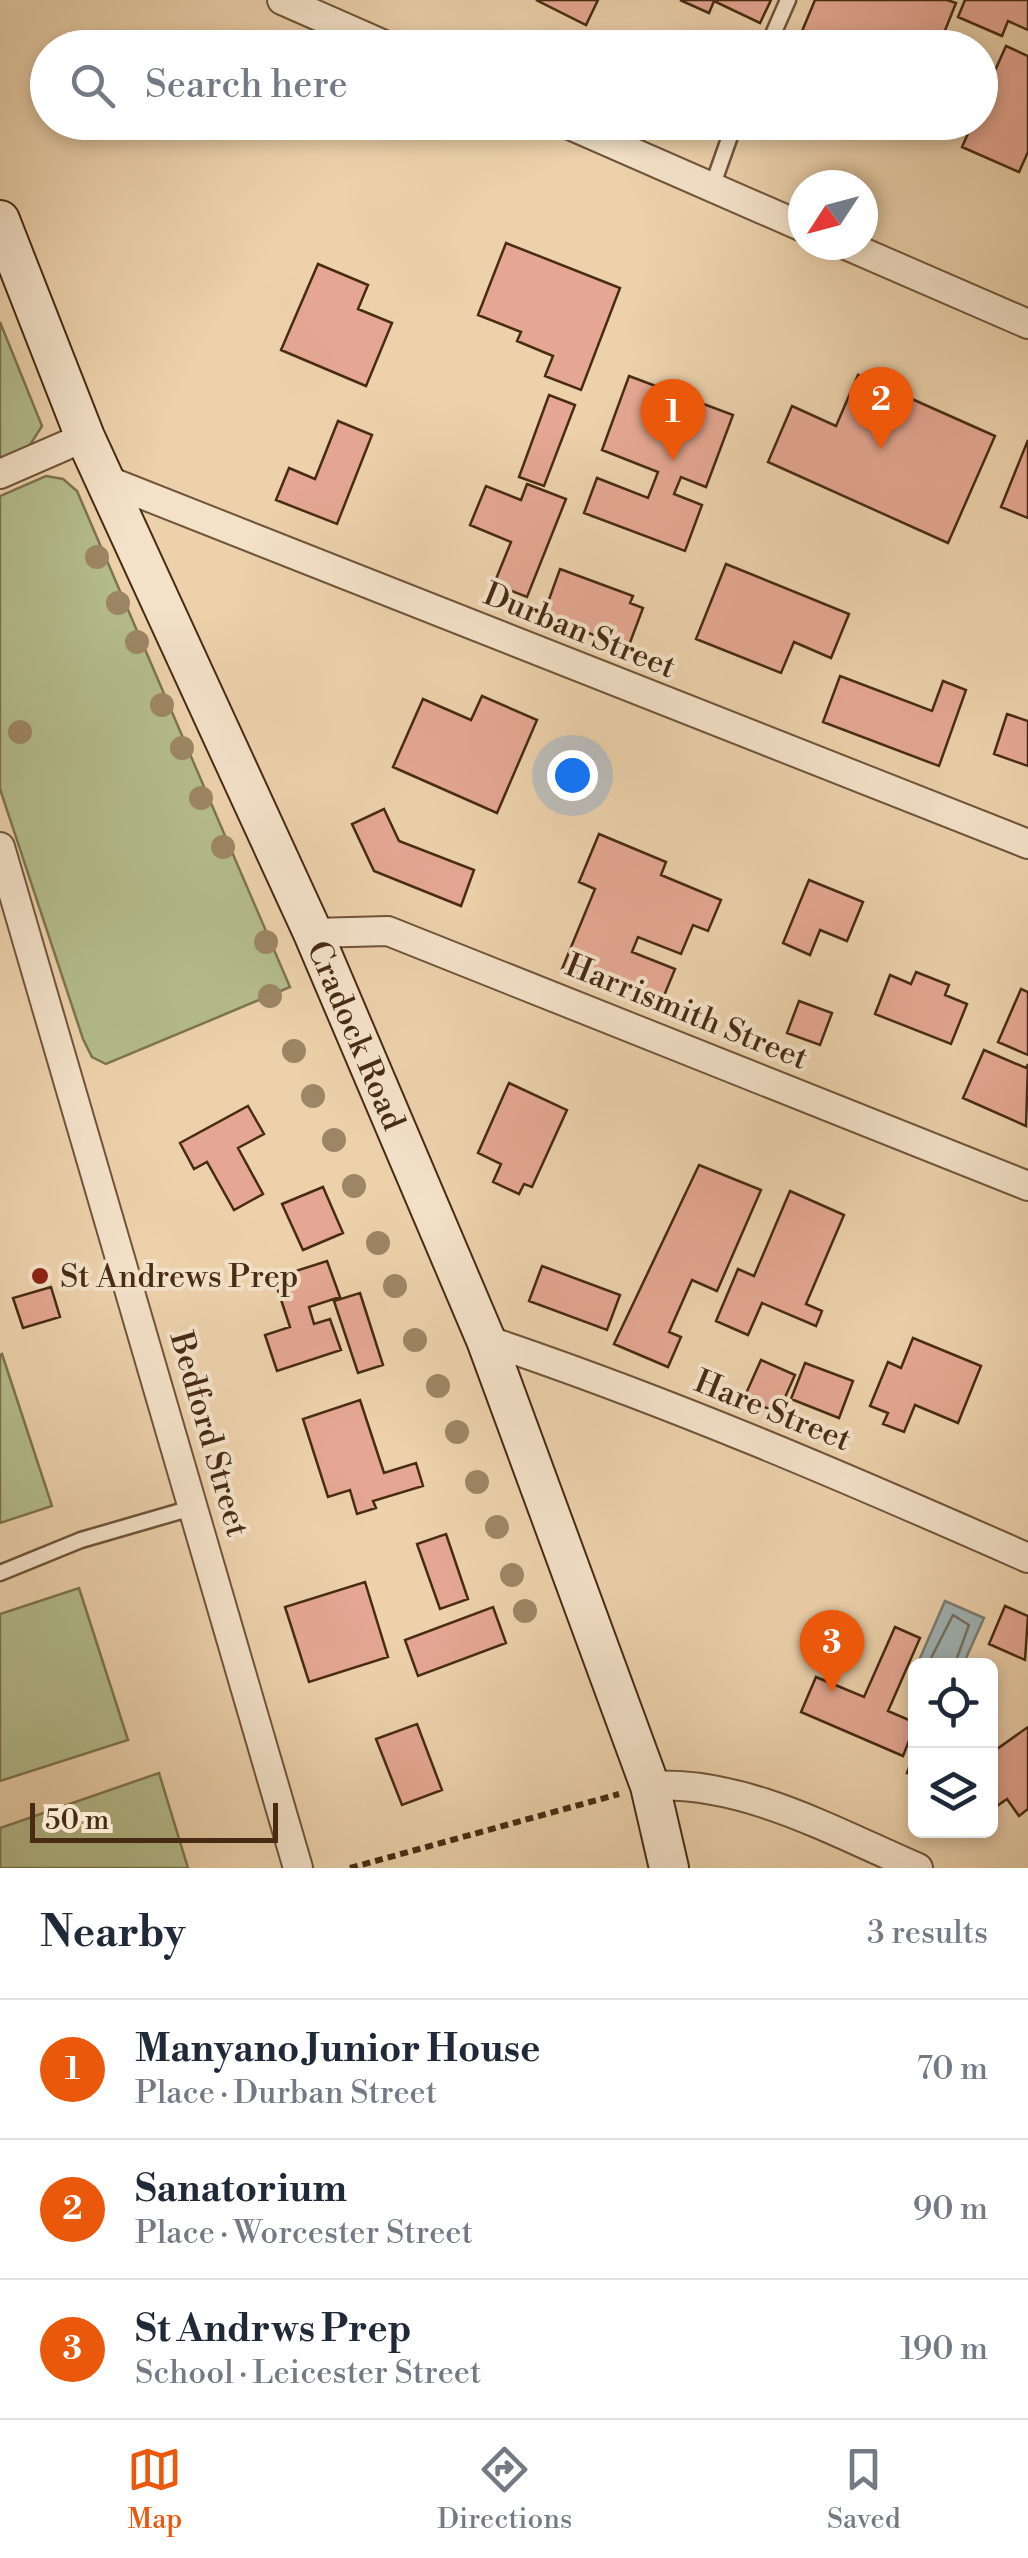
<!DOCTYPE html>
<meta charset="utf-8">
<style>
:root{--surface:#fff;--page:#f2f2f3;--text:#1f2937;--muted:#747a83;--line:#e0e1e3;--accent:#ea580c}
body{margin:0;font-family:"Libre Bodoni",serif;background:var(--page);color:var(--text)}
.controls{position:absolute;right:30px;bottom:30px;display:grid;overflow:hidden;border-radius:15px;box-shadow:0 5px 15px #0003}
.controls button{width:90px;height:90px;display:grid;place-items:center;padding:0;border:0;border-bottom:2px solid var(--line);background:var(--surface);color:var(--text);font:50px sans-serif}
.compass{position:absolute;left:788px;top:170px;width:90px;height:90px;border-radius:50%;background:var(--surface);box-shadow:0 5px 15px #0003;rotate:234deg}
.scale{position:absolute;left:30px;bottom:25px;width:248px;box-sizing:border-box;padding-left:10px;border:5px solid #472b13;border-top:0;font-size:28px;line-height:35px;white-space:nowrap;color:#472b13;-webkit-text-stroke:8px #f3e1c8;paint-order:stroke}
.you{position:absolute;left:572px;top:775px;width:35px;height:35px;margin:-25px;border:8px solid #fff;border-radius:50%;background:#1a73e8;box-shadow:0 0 0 15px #1a73e833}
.badge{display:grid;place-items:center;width:65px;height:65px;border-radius:50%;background:var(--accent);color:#fff;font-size:32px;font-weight:700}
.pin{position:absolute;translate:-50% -82px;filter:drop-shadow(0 2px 5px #0008)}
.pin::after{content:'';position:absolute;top:52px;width:35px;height:30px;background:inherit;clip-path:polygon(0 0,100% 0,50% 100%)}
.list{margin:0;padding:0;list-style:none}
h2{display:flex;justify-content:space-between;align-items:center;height:130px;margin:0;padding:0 40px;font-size:42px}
h2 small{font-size:32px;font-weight:400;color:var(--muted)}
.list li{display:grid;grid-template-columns:65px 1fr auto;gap:30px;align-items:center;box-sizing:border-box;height:140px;padding:0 40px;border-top:2px solid var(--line)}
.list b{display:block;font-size:38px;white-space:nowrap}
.list p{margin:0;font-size:32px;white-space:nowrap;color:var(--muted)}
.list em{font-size:32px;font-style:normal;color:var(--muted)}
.icon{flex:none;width:55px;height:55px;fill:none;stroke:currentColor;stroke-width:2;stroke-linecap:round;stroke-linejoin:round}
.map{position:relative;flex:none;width:1028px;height:1868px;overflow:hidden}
.search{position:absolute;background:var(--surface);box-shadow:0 5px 15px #0003;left:30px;right:30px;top:30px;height:110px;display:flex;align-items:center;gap:25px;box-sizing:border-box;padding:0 35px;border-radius:55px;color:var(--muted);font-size:38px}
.sheet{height:550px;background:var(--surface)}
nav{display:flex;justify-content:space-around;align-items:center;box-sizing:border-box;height:140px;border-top:2px solid var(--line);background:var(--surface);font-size:28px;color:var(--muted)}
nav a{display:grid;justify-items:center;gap:5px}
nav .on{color:var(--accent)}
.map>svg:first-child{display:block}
.green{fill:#b4bc8c;stroke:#7e7450;stroke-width:2.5}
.water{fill:#9fb4b6;stroke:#7c7d75;stroke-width:2.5}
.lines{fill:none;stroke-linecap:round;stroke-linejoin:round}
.shore{stroke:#737064;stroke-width:2.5}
.building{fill:#e5a793;stroke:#472b13;stroke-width:2.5}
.service-casing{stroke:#705439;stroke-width:19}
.minor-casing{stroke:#705439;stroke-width:32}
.secondary-casing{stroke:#472b13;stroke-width:42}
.path{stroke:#472b13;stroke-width:6;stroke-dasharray:8 5;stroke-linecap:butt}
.service{stroke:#f3e1c8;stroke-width:14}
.minor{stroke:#f3e1c8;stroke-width:28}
.secondary{stroke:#f3e1c8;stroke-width:38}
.tree{fill:#9d8665}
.poi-dot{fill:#8f2418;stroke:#f3e1c8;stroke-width:4}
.labels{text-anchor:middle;stroke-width:8;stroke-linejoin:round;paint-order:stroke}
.street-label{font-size:32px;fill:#472b13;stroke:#f3e1c8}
.poi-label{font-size:32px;fill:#472b13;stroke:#f3e1c8;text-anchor:start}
</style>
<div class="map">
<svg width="1028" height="1868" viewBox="0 0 1028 1868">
<rect width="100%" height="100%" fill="#ecd1ab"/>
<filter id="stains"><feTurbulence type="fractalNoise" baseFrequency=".002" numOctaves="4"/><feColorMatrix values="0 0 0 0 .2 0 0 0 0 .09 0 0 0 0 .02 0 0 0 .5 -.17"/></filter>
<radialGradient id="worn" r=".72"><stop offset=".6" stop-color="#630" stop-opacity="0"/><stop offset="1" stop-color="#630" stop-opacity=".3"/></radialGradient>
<path class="green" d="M0,322L42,426L28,448L0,462Z
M46,476L63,479L77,491L290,987L106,1064L92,1057L83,1039L0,789V496Z
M2,1354L52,1506L0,1523V1355Z
M79,1588L128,1740L0,1781V1614Z
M159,1773L188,1868H0V1828Z"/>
<path class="water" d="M945,1601L984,1618L963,1665H917Z"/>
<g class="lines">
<path class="shore" d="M927,1666L953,1615L969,1625L954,1666"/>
</g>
<path class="building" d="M536,0H598L586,25Z
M680,0H771L760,23L714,1L709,13Z
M815,0H947L956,3L938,48H795Z
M965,0H1028V30L1008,21L1002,36L958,17Z
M1006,46L1028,56V152L1019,172L962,147L973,122H980V104Z
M506,243L620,288L581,390L545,376L553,356L517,341L521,332L478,315Z
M318,264L368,285L358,309L392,323L366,386L281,350Z
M858,375L995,436L948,543L768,462L792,406L836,426Z
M629,376L733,415L706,487L681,477L674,494L702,505L685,551L584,513L597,478L648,498L658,472L602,450Z
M549,395L575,405L544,486L519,477Z
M338,421L372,435L337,524L276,500L289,468L315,479Z
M1028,440V518L1001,507Z
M527,484L566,499L527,597L494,584L511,542L470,525L486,486L521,500Z
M726,564L849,614L831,658L794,642L781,673L696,639Z
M560,569L633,596L630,603L643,608L628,648L543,616Z
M840,676L932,711L943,681L966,690L939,766L823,722Z
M482,696L537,720L497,813L393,767L423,699L471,720Z
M1007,714L1028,721V766L994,754Z
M384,809L399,841L474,870L461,906L374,871L352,824Z
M599,834L666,862L661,875L721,900L708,931L693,925L681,954L638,937L632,952L675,969L661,1003L612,982L610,989L562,969L595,889L579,882Z
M809,880L863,902L847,941L820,930L810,955L783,943Z
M916,972L949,985L945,995L967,1004L951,1044L875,1014L890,975L911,984Z
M1021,989L1028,992V1055L998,1042Z
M799,1001L832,1013L820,1045L787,1033Z
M984,1050L1026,1068L1028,1064L1026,1126L963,1098Z
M509,1083L567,1110L532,1187L524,1184L519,1194L493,1182L501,1164L478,1153Z
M248,1106L264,1134L238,1148L263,1194L234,1210L207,1162L194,1169L180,1143Z
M699,1165L761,1190L717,1291L692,1280L669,1332L681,1337L668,1367L614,1344Z
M323,1187L343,1233L303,1250L282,1204Z
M790,1191L844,1215L806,1304L822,1311L816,1326L762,1303L748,1335L716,1321L738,1269L754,1276Z
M327,1261L340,1297L309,1307L314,1324L330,1319L341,1350L277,1371L265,1335L290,1327L274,1278Z
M542,1266L620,1295L607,1330L529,1301Z
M51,1287L60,1317L23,1328L13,1298Z
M360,1293L383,1365L358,1373L334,1301Z
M913,1338L981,1366L958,1423L915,1405L904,1432L883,1424L888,1413L870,1406L888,1362L901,1368Z
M761,1360L795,1375L778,1413L744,1398Z
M805,1363L853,1381L839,1418L791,1399Z
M360,1400L384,1473L416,1463L423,1486L373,1501L376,1508L357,1514L350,1490L328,1497L303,1419Z
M446,1534L468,1599L440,1609L417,1544Z
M365,1582L388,1657L309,1682L285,1607Z
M1005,1606L1028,1616L1025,1660L989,1644Z
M493,1607L506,1643L418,1676L405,1640Z
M895,1627L920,1638L888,1711L916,1723L903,1756L801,1712L816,1677L864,1697Z
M417,1724L442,1790L402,1805L376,1739Z
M1028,1727V1809L1019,1816L1007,1799L994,1808L990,1802V1754Z
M916,1748V1776L907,1773Z"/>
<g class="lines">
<g class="service-casing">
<path id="service" d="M767,48L788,0
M712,187L735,122
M0,1573L81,1540L195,1507"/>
</g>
<g class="minor-casing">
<path id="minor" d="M282,0L391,48
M563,122L803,227
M846,245L1028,324
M0,474L85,437
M106,480L1028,844
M0,847L298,1868
M313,933L388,931L1028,1186
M486,1340C671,1402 849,1479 1028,1558
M650,1786C743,1780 834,1832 918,1868"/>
</g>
<g class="secondary-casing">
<g id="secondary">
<path id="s1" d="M0,220L85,437L313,933L486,1340L650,1786L669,1868"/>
</g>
</g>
<path class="path" d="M350,1868L619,1794"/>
<use href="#service" class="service"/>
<use href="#minor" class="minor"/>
<use href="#secondary" class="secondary"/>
</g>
<g class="tree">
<circle cx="97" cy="557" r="12"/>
<circle cx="118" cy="603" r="12"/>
<circle cx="137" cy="642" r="12"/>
<circle cx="162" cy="705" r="12"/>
<circle cx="20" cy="732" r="12"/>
<circle cx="182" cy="748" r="12"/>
<circle cx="201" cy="798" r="12"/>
<circle cx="223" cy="847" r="12"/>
<circle cx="266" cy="942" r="12"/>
<circle cx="270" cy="996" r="12"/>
<circle cx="294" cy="1051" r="12"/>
<circle cx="313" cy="1096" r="12"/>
<circle cx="334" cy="1140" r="12"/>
<circle cx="354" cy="1186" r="12"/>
<circle cx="378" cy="1243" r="12"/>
<circle cx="395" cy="1286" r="12"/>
<circle cx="415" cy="1340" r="12"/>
<circle cx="438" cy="1386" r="12"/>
<circle cx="457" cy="1432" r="12"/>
<circle cx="477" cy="1482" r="12"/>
<circle cx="497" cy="1527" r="12"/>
<circle cx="512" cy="1575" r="12"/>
<circle cx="525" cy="1611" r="12"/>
</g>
<circle class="poi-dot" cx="40" cy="1276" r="10"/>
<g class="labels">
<g class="street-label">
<text transform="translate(580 630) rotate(22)" y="11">Durban Street</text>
<text transform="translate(687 1011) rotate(22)" y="11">Harrismith Street</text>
<text dy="11" stroke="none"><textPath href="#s1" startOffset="890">Cradock Road</textPath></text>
<text transform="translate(773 1410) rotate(22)" y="11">Hare Street</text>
<text transform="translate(210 1434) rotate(74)" y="11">Bedford Street</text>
</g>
<g class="poi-label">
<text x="60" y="1287">St Andrews Prep</text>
</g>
</g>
<rect width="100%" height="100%" filter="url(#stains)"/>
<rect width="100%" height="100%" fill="url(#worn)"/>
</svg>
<div class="controls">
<button><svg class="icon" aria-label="locate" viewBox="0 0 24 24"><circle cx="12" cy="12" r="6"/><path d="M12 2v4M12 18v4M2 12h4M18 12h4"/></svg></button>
<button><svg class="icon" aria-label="layers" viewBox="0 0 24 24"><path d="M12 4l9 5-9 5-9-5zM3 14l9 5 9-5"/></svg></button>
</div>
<svg class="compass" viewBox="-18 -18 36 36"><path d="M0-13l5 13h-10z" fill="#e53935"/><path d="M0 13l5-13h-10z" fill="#747a83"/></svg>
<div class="scale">50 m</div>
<div class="you"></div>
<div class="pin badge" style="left:673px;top:461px">1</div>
<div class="pin badge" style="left:881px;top:449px">2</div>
<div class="pin badge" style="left:832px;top:1692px">3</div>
<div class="search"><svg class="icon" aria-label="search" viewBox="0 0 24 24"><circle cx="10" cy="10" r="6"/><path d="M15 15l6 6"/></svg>Search here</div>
</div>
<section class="sheet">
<h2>Nearby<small>3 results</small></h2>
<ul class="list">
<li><span class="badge">1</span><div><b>Manyano Junior House</b><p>Place · Durban Street</p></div><em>70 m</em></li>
<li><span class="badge">2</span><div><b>Sanatorium</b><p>Place · Worcester Street</p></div><em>90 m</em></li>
<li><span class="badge">3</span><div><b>St Andrws Prep</b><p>School · Leicester Street</p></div><em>190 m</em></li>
</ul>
</section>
<nav>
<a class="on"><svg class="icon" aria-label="map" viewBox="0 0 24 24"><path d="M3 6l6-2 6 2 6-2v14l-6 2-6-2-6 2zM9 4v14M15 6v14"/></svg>Map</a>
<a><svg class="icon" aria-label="directions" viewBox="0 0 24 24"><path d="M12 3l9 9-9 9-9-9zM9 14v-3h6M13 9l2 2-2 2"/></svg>Directions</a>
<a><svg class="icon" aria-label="saved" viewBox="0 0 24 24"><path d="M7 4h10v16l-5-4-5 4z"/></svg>Saved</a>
</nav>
